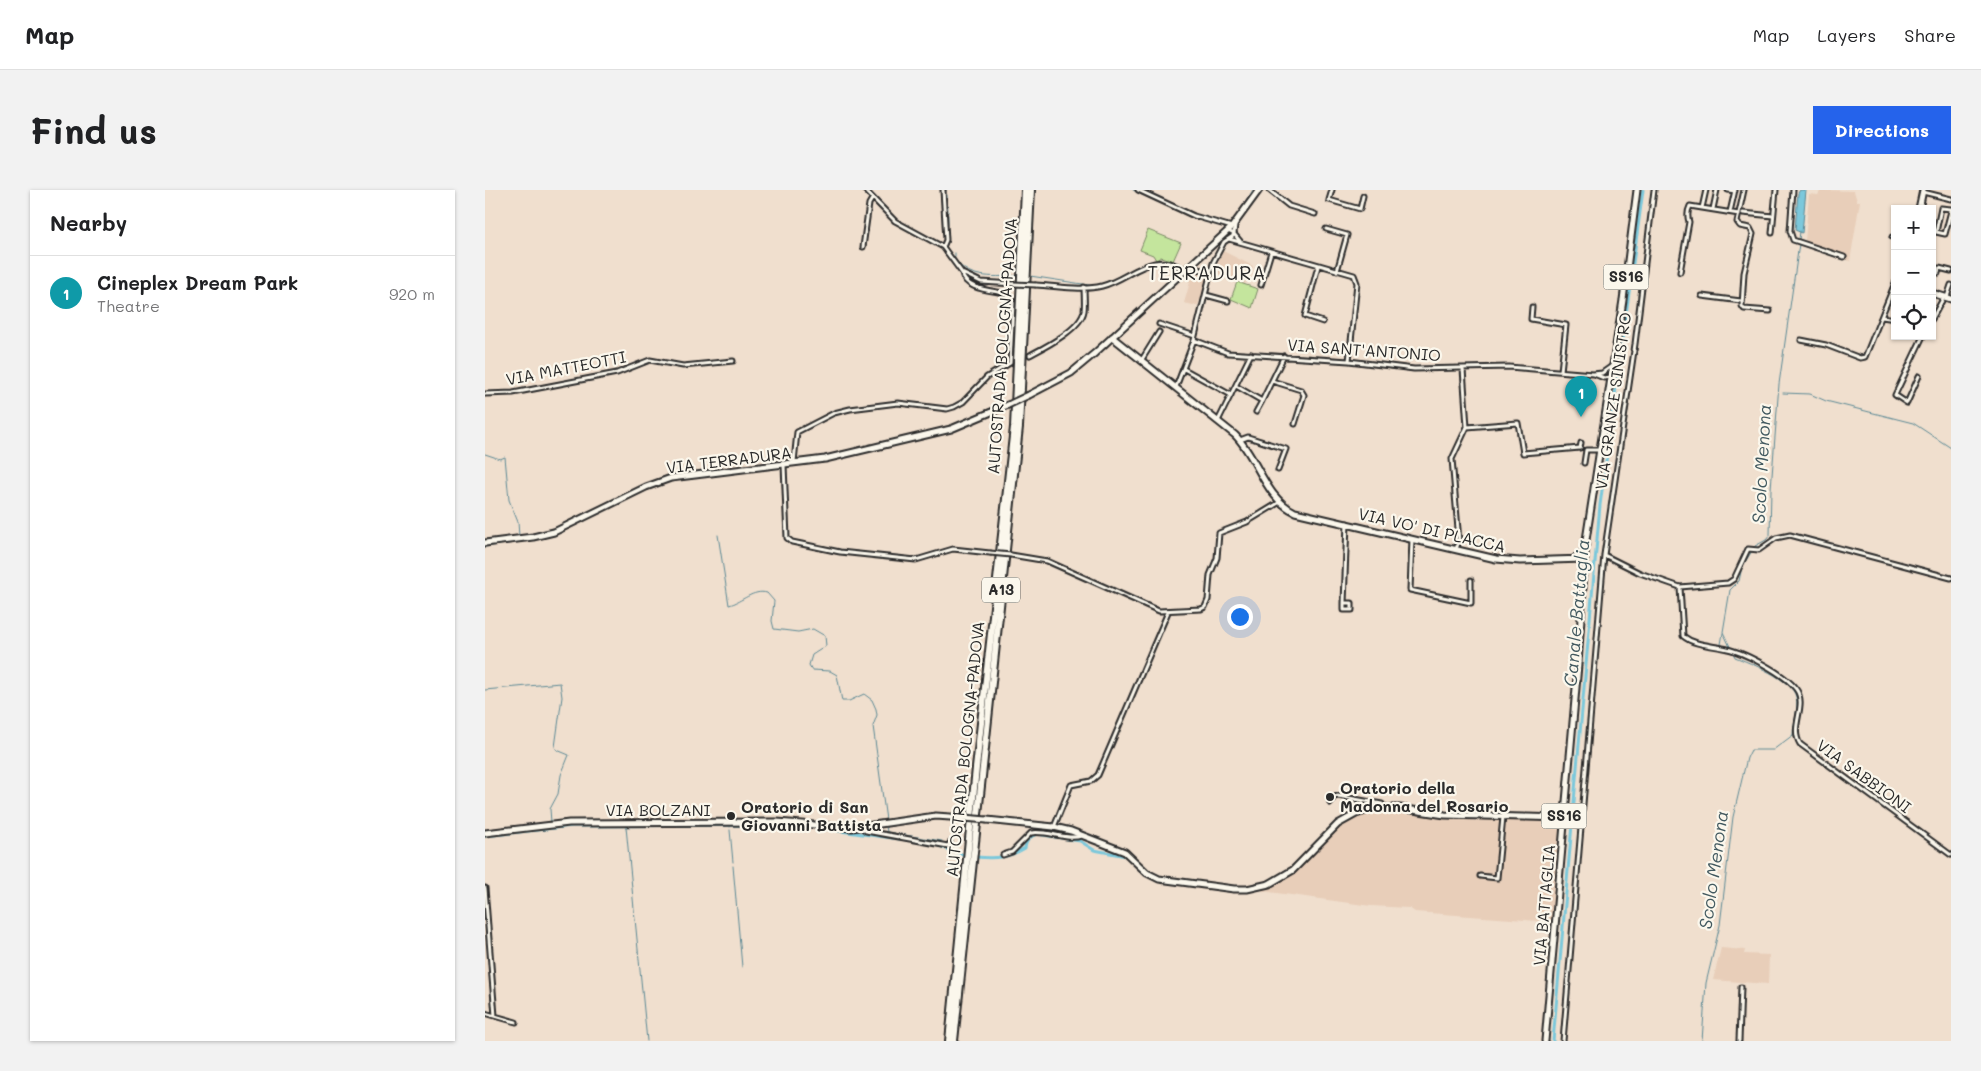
<!DOCTYPE html>
<meta charset="utf-8">
<style>
:root{--surface:#fff;--page:#f2f2f2;--text:#202124;--muted:#757577;--line:#e0e0e0;--accent:#2563eb}
body{margin:0;font-family:Mali,sans-serif;background:var(--page);color:var(--text)}
.controls{position:absolute;right:15px;top:15px;display:grid;overflow:hidden;border-radius:0px;box-shadow:0 1px 4px #0004}
.controls button{width:45px;height:45px;display:grid;place-items:center;padding:0;border:0;border-bottom:1px solid var(--line);background:var(--surface);color:var(--text);font:25px sans-serif}
.you{position:absolute;left:754px;top:426px;width:18px;height:18px;margin:-12px;border:4px solid #fff;border-radius:50%;background:#1a73e8;box-shadow:0 0 0 8px #1a73e833}
.badge{display:grid;place-items:center;width:32px;height:32px;border-radius:50%;background:var(--accent);color:#fff;font-size:16px;font-weight:700}
.pin{position:absolute;translate:-50% -41px;filter:drop-shadow(0 1px 2px #0008)}
.pin::after{content:'';position:absolute;top:26px;width:18px;height:15px;background:inherit;clip-path:polygon(0 0,100% 0,50% 100%)}
.list{margin:0;padding:0;list-style:none}
h2{display:flex;justify-content:space-between;align-items:center;height:65px;margin:0;padding:0 20px;font-size:21px}
h2 small{font-size:16px;font-weight:400;color:var(--muted)}
.list li{display:grid;grid-template-columns:32px 1fr auto;gap:15px;align-items:center;box-sizing:border-box;height:75px;padding:0 20px;border-top:1px solid var(--line)}
.list b{display:block;font-size:19px;white-space:nowrap}
.list p{margin:0;font-size:16px;white-space:nowrap;color:var(--muted)}
.list em{font-size:16px;font-style:normal;color:var(--muted)}
.icon{flex:none;width:28px;height:28px;fill:none;stroke:currentColor;stroke-width:2;stroke-linecap:round;stroke-linejoin:round}
.map{position:relative;flex:none;width:1466px;height:851px;overflow:hidden;border-radius:0px}
header{display:flex;align-items:center;gap:30px;box-sizing:border-box;height:70px;padding:0 25px;background:var(--surface);border-bottom:1px solid var(--line)}
header strong{font-size:24px}
nav{display:flex;gap:28px;margin-inline-start:auto;font-size:18px}
.intro{display:flex;align-items:center;justify-content:space-between;box-sizing:border-box;height:120px;padding:0 30px}
h1{margin:0;font-size:35px}
.button{padding:12px 22px;border-radius:0px;background:var(--accent);color:#fff;font-size:18px;font-weight:700}
main{display:flex;gap:30px;padding:0 30px}
aside{flex:1;background:var(--surface);border-radius:0px;box-shadow:0 1px 4px #0004}
.map>svg:first-child{display:block}
.built{fill:#e8ceb9}
.green{fill:#c4e59d;stroke:#788864}
.water{fill:#7cc8db;stroke:#5c8995}
.lines{fill:none;stroke-linecap:round;stroke-linejoin:round}
.stream{stroke:#5c8995;stroke-width:1}
.canal{stroke:#7cc8db;stroke-width:3}
.street-casing{stroke:#2b2b2b;stroke-width:7}
.secondary-casing{stroke:#2b2b2b;stroke-width:9}
.primary-casing{stroke:#2b2b2b;stroke-width:9}
.highway-casing{stroke:#2b2b2b;stroke-width:10}
.street{stroke:#fbf7ec;stroke-width:3}
.secondary{stroke:#fbf7ec;stroke-width:5}
.primary{stroke:#fbf7ec;stroke-width:5}
.highway{stroke:#fbf7ec;stroke-width:6}
.street-bridge-casing{stroke:#2b2b2b;stroke-width:7;stroke-linecap:butt}
.secondary-bridge-casing{stroke:#2b2b2b;stroke-width:9;stroke-linecap:butt}
.street-bridge{stroke:#fbf7ec;stroke-width:3}
.secondary-bridge{stroke:#fbf7ec;stroke-width:5}
.poi-dot{fill:#2b2b2b;stroke:#fbf7ec;stroke-width:2}
.labels{text-anchor:middle;stroke-width:4.5;stroke-linejoin:round;paint-order:stroke}
.shield{fill:#fbf7ec;stroke:#696865;stroke-width:1}
.shield-label{font-size:15px;font-weight:bold;fill:#2b2b2b}
.street-label{font-size:16px;fill:#2b2b2b;stroke:#fbf7ec}
.poi-label{font-size:16px;font-weight:bold;fill:#2b2b2b;stroke:#fbf7ec;text-anchor:start}
.water-label{font-size:18px;font-style:italic;fill:#435a60;stroke:#fbf7ec}
.quarter-label{font-size:19px;letter-spacing:1px;fill:#2b2b2b;stroke:#fbf7ec}
</style>
<header>
<strong>Map</strong>
<nav><a>Map</a><a>Layers</a><a>Share</a></nav>
</header>
<div class="intro"><h1>Find us</h1><a class="button">Directions</a></div>
<main>
<aside>
<h2>Nearby<small></small></h2>
<ul class="list">
<li><span class="badge" style="background:#0f9aa8">1</span><div><b>Cineplex Dream Park</b><p>Theatre</p></div><em>920 m</em></li>
</ul>
</aside>
<div class="map">
<svg width="1466" height="851" viewBox="0 0 1466 851">
<rect width="100%" height="100%" fill="#f0dfce"/>
<filter id="ink" filterUnits="userSpaceOnUse"><feTurbulence type="fractalNoise" baseFrequency=".02" numOctaves="2"/><feDisplacementMap in="SourceGraphic" scale="10" xChannelSelector="R" yChannelSelector="G"/><feConvolveMatrix kernelMatrix="1 2 1 2 8 2 1 2 1" color-interpolation-filters="sRGB"/></filter>
<g filter="url(#ink)">
<path class="built" d="M1336,0L1369,1L1372,11H1375L1365,71L1322,58V52L1320,51L1324,4L1333,5Z
M738,61L768,76L760,94L729,82Z
M709,79L724,83L718,109L714,111L713,116L699,113L705,92L698,87L690,95V93L704,80Z
M899,622L995,631L997,627L1063,630L1075,635L1067,732L930,722L924,718L886,716L777,701L783,696L805,684L860,633L883,624Z
M1236,758L1260,760L1259,764L1284,765L1283,794L1228,790Z"/>
<path class="green" d="M663,40L696,53L688,71L676,67L671,70L668,65L655,60Z
M752,92L773,99L767,118L746,109Z"/>
<path class="water" d="M1315,0H1321L1317,43L1310,40L1313,3Z"/>
<g class="lines">
<path class="stream" d="M461,0V1
M648,0L662,6
M462,5L463,22
M691,19L713,29L742,37
M756,20L768,0
M463,34V25
M463,40V43
M1314,50L1315,41
M470,63V67
M471,70C484,91 513,86 533,86
M545,86L604,95
M1298,203L1325,204L1341,211L1428,233L1466,258
M0,264L15,269L20,267L24,310L33,332L34,346
M233,345L244,415C257,412 268,399 282,403L289,411L287,431L289,439L313,442L328,439L340,446L341,456L327,465L324,475L327,480L345,481L352,485L357,511H364L379,504L387,510L391,519L392,525L388,536L401,630
M0,357L35,352
M1235,460L1238,443
M0,500L75,493L77,507L70,557L72,560L84,565L76,585L73,604L65,619L66,632
M245,635V637
M401,636L402,642L457,651
M141,637L162,851
M245,640L248,672
M248,676L257,777
M1217,851L1221,793L1235,735L1248,627L1262,568L1266,560H1288L1308,545C1308,533 1314,518 1311,507C1307,489 1265,473 1250,467L1238,442L1245,400L1254,391L1257,377L1270,356L1281,350L1285,345L1286,299L1294,194L1314,54"/>
<path class="canal" d="M325,637L415,649
M0,646L87,636L299,635
M449,654L481,666
M491,667C510,669 524,668 540,658C541,651 544,646 552,644L595,651L609,660L641,666
M1068,851L1115,315L1158,0"/>
<g class="street-casing">
<path id="street" d="M380,0L410,31L458,57L477,83L496,92L529,94
M653,0L709,26L747,37
M784,0L804,16L830,24
M847,0L844,10L875,19L878,6
M1243,0L1250,1
M1259,0L1252,32L1255,36L1265,38L1268,44L1259,83L1257,116L1259,119L1285,121
M1308,0L1305,41L1308,50L1359,67
M1438,2L1466,9
M1217,18L1254,24
M1228,19L1232,0
M1466,19L1456,18L1451,42L1460,44L1466,21
M1245,22L1250,0
M1258,23L1288,26
M750,35L749,44L755,51
M841,39L862,45L852,81
M1287,43L1291,0
M1407,47L1410,48
M744,49L869,85L872,93L864,171
M378,57L384,14L387,9
M458,57L461,50L458,0
M833,76L820,126L838,132
M704,77L725,82
M1195,82L1204,32C1202,26 1202,22 1205,16L1217,18L1221,0
M1453,83L1454,78L1466,81
M551,95C572,96 597,101 617,96C645,89 668,58 700,80
M776,95L786,62
M721,105L743,111
M1217,106L1256,111
M1462,107L1466,95
M1047,117L1046,129L1081,135L1076,181
M1397,127L1410,129
M1447,129L1459,107
M674,134L710,146
M709,150L743,163L864,171L929,179L1024,177L1108,184L1117,183L1127,176
M1316,150L1341,155L1375,168L1380,167L1410,93
M545,165C560,157 596,139 599,121C600,114 599,105 599,97
M656,171L674,142
M699,179L746,205
M1109,184L1119,188L1126,187
M1434,186L1422,213L1410,205L1438,146
M787,191L816,200L819,205L810,234
M751,196L777,211L799,166
M691,197L709,150L728,73L739,52L748,46L749,44L743,41
M0,204L28,203L132,183L165,170L198,176L248,171
M771,222L777,211
M733,231L766,164
M982,237L1033,233L1038,263L1095,258L1096,253
M755,250L763,247L801,259L793,280
M309,272L312,242L349,223L365,219L413,213L462,219L469,217L478,212L502,187L525,173L528,113L523,104C509,100 480,101 477,83
M1099,273L1101,260H1115
M299,275L302,348L307,352L355,362L431,370L468,359L505,363
M927,349L925,400L986,413V390
M971,359L974,351L967,269L982,237L978,179
M526,365L562,371L674,421L716,419L720,417L723,410L725,385L732,368L734,343L762,332L795,312
M1119,365L1155,383L1195,397L1198,446C1209,455 1224,455 1238,458C1257,461 1299,483 1311,499C1323,515 1304,537 1315,554L1466,665
M1195,397L1243,393L1249,389L1263,359L1274,360L1291,348L1305,345L1466,388
M859,413H867V420H859V413L862,333
M845,613L849,607L853,606L897,614L899,617
M376,637L381,641L463,656L465,653
M569,637L586,595L606,591L613,585L683,422
M518,665L527,662L546,643C562,640 583,651 596,646
M995,686L1012,688L1018,627
M0,698L10,826L31,832
M0,823L10,826
M1078,851L1119,365L1150,154L1169,0
M1254,851L1256,797"/>
</g>
<g class="secondary-casing">
<path id="secondary" d="M1434,19L1438,0
M1447,103L1466,109
M627,147L750,245C773,268 779,307 810,322L1011,369L1035,371L1099,369
M544,205L586,183L610,163L747,37L774,0
M0,353L48,347L69,342L161,297L186,288L340,269L466,239L523,215
M1090,368L1100,360
M502,630L569,637L586,641L640,662L662,683L674,689L749,699H762L784,694L808,680L853,634L871,624L890,618H915L960,625L1079,628
M0,643L84,633L292,632L367,638L451,626L479,628"/>
</g>
<g class="primary-casing">
<path id="primary" d="M1060,851L1093,475L1101,350L1138,110L1152,0"/>
</g>
<g class="highway-casing">
<path id="highway" d="M464,851L491,578L529,237L540,0
M469,851L534,237L546,0"/>
</g>
<use href="#street" class="street"/>
<use href="#secondary" class="secondary"/>
<use href="#primary" class="primary"/>
<use href="#highway" class="highway"/>
<g class="street-bridge-casing">
<path id="street-bridge" d="M529,94L551,95
M505,363L526,365"/>
</g>
<g class="secondary-bridge-casing">
<path id="secondary-bridge" d="M523,215L544,205
M479,628L502,630"/>
</g>
<use href="#street-bridge" class="street-bridge"/>
<use href="#secondary-bridge" class="secondary-bridge"/>
</g>
</g>
<g class="poi-dot">
<circle cx="845" cy="607" r="5"/>
<circle cx="246" cy="626" r="5"/>
</g>
<g class="labels">
<g class="shield">
<rect x="1118.5" y="74.5" width="45" height="25" rx="4"/>
<rect x="497" y="387.5" width="38" height="25" rx="4"/>
<rect x="1056.5" y="613.5" width="45" height="25" rx="4"/>
</g>
<g class="shield-label">
<text x="1141" y="92">SS16</text>
<text x="516" y="405">A13</text>
<text x="1079" y="631">SS16</text>
</g>
<g class="street-label">
<text transform="translate(517 156) rotate(-86)" y="6">AUTOSTRADA BOLOGNA-PADOVA</text>
<text transform="translate(879 160) rotate(4)" y="6">VIA SANT'ANTONIO</text>
<text transform="translate(81 178) rotate(-11)" y="6">VIA MATTEOTTI</text>
<text transform="translate(1128 211) rotate(-82)" y="6">VIA GRANZE SINISTRO</text>
<text transform="translate(244 270) rotate(-7)" y="6">VIA TERRADURA</text>
<text transform="translate(947 340) rotate(13)" y="6">VIA VO' DI PLACCA</text>
<text transform="translate(480 559) rotate(-84)" y="6">AUTOSTRADA BOLOGNA-PADOVA</text>
<text transform="translate(1379 586) rotate(36)" y="6">VIA SABBIONI</text>
<text x="173" y="626">VIA BOLZANI</text>
<text transform="translate(1059 715) rotate(-85)" y="6">VIA BATTAGLIA</text>
</g>
<g class="poi-label">
<text x="855" y="604">Oratorio della<tspan x="855" dy="18">Madonna del Rosario</tspan></text>
<text x="256" y="623">Oratorio di San<tspan x="256" dy="18">Giovanni Battista</tspan></text>
</g>
<g class="water-label">
<text transform="translate(1277 274) rotate(-87)" y="6">Scolo Menona</text>
<text transform="translate(1092 423) rotate(-85)" y="6">Canale Battaglia</text>
<text transform="translate(1229 680) rotate(-82)" y="6">Scolo Menona</text>
</g>
<g class="quarter-label">
<text x="722" y="90">TERRADURA</text>
</g>
</g>
</svg>
<div class="controls">
<button>+</button>
<button>−</button>
<button><svg class="icon" aria-label="locate" viewBox="0 0 24 24"><circle cx="12" cy="12" r="6"/><path d="M12 2v4M12 18v4M2 12h4M18 12h4"/></svg></button>
</div>
<div class="you"></div>
<div class="pin badge" style="left:1096px;top:227px;background:#0f9aa8">1</div>
</div>
</main>
